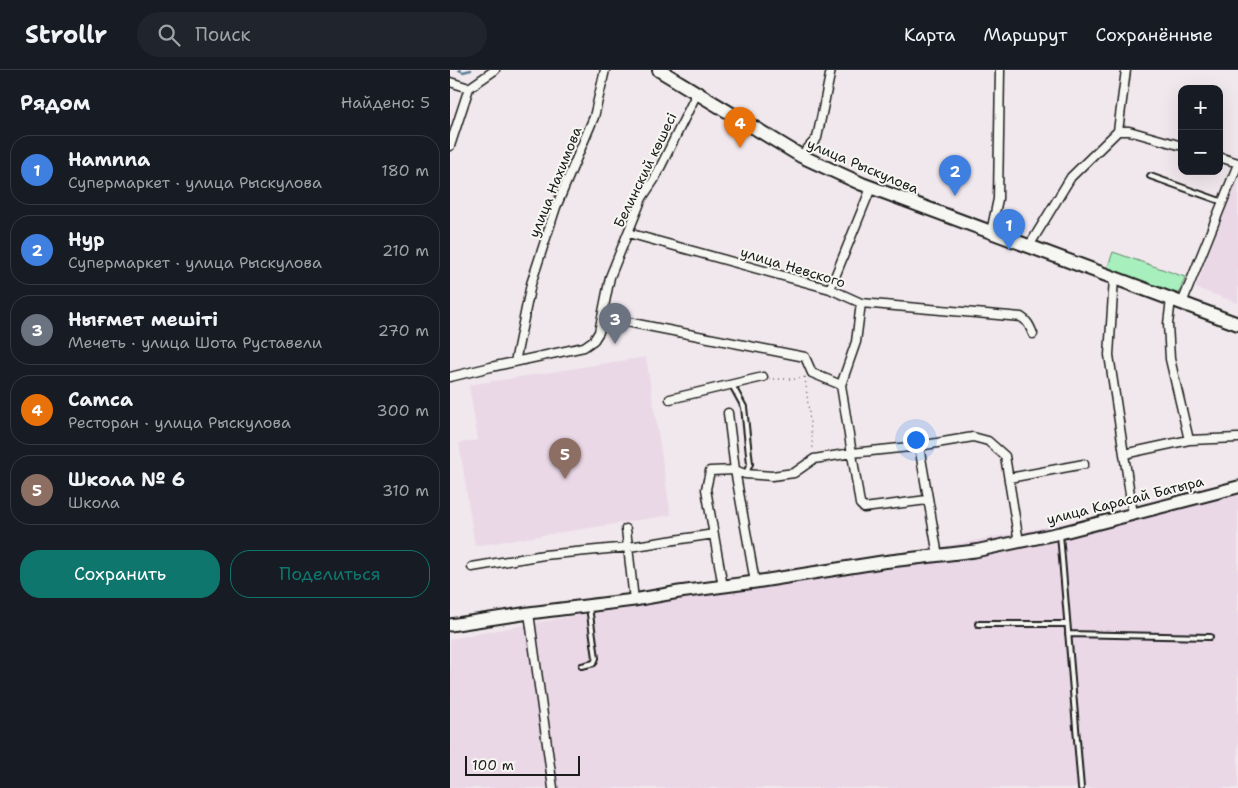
<!DOCTYPE html>
<html lang="ru">
<meta charset="utf-8">
<style>
:root{--surface:#171b24;--page:#20242c;--text:#f1f3f6;--muted:#9ea1a6;--line:#363941;--accent:#0f766e}
body{margin:0;font-family:"Shantell Sans",sans-serif;background:var(--page);color:var(--text)}
.controls{position:absolute;right:15px;top:15px;display:grid;overflow:hidden;border-radius:10px;box-shadow:0 5px 20px #0002}
.controls button{width:45px;height:45px;display:grid;place-items:center;padding:0;border:0;border-bottom:1px solid var(--line);background:var(--surface);color:var(--text);font:25px sans-serif}
.scale{position:absolute;left:15px;bottom:12px;width:115px;box-sizing:border-box;padding-left:5px;border:2px solid #1c1c1c;border-top:0;font-size:14px;line-height:18px;white-space:nowrap;color:#1c1c1c;-webkit-text-stroke:4px #f6f6f2;paint-order:stroke}
.you{position:absolute;left:465px;top:369px;width:18px;height:18px;margin:-12px;border:4px solid #fff;border-radius:50%;background:#1a73e8;box-shadow:0 0 0 8px #1a73e833}
.badge{display:grid;place-items:center;width:32px;height:32px;border-radius:50%;background:var(--accent);color:#fff;font-size:16px;font-weight:700}
.pin{position:absolute;translate:-50% -41px;filter:drop-shadow(0 1px 2px #0008)}
.pin::after{content:'';position:absolute;top:26px;width:18px;height:15px;background:inherit;clip-path:polygon(0 0,100% 0,50% 100%)}
.list{margin:0;padding:0;list-style:none}
h2{display:flex;justify-content:space-between;align-items:center;height:65px;margin:0;padding:0 20px;font-size:21px}
h2 small{font-size:16px;font-weight:400;color:var(--muted)}
.list li{display:grid;grid-template-columns:32px 1fr auto;gap:15px;align-items:center;box-sizing:border-box;height:70px;margin:0 10px 10px;padding:0 10px;border:1px solid var(--line);border-radius:20px}
.list b{display:block;font-size:19px;white-space:nowrap}
.list p{margin:0;font-size:16px;white-space:nowrap;color:var(--muted)}
.list em{font-size:16px;font-style:normal;color:var(--muted)}
.actions{display:flex;gap:10px;padding:15px 20px}
.actions a{flex:1;padding:11px 0;border:1px solid var(--accent);border-radius:20px;text-align:center;font-size:18px;color:var(--accent)}
.actions .main{background:var(--accent);color:#fff}
.icon{flex:none;width:28px;height:28px;fill:none;stroke:currentColor;stroke-width:2;stroke-linecap:round;stroke-linejoin:round}
.map{position:relative;flex:none;width:788px;height:718px;overflow:hidden}
header{display:flex;align-items:center;gap:30px;box-sizing:border-box;height:70px;padding:0 25px;background:var(--surface);border-bottom:1px solid var(--line)}
header strong{font-size:24px}
nav{display:flex;gap:28px;margin-inline-start:auto;font-size:18px}
.search{width:350px;height:45px;background:var(--page);display:flex;align-items:center;gap:12px;box-sizing:border-box;padding:0 18px;border-radius:28px;color:var(--muted);font-size:19px}
main{display:flex}
aside{flex:1;background:var(--surface)}
.map>svg:first-child{display:block}
.built{fill:#ead8e7}
.green{fill:#a7efbd;stroke:#62866c}
.lines{fill:none;stroke-linecap:round;stroke-linejoin:round}
.stream{stroke:#5f8098;stroke-width:2.5}
.service-casing{stroke:#1c1c1c;stroke-width:8}
.minor-casing{stroke:#1c1c1c;stroke-width:11}
.secondary-casing{stroke:#1c1c1c;stroke-width:15}
.primary-casing{stroke:#1c1c1c;stroke-width:16}
.path{stroke:#1c1c1c;stroke-width:1;stroke-dasharray:1 4;stroke-linecap:butt}
.service{stroke:#f6f6f2;stroke-width:4}
.minor{stroke:#f6f6f2;stroke-width:8}
.secondary{stroke:#f6f6f2;stroke-width:11}
.primary{stroke:#f6f6f2;stroke-width:12}
.labels{text-anchor:middle;stroke-width:4;stroke-linejoin:round;paint-order:stroke}
.street-label{font-size:14px;fill:#1c1c1c;stroke:#f6f6f2}
</style>
<header>
<strong>Strollr</strong>
<div class="search"><svg class="icon" aria-label="search" viewBox="0 0 24 24"><circle cx="10" cy="10" r="6"/><path d="M15 15l6 6"/></svg>Поиск</div>
<nav><a>Карта</a><a>Маршрут</a><a>Сохранённые</a></nav>
</header>
<main>
<aside>
<h2>Рядом<small>Найдено: 5</small></h2>
<ul class="list">
<li><span class="badge" style="background:#3f7fe0">1</span><div><b>Hamnna</b><p>Супермаркет · улица Рыскулова</p></div><em>180 m</em></li>
<li><span class="badge" style="background:#3f7fe0">2</span><div><b>Hyp</b><p>Супермаркет · улица Рыскулова</p></div><em>210 m</em></li>
<li><span class="badge" style="background:#6b7280">3</span><div><b>Нығмет мешіті</b><p>Мечеть · улица Шота Руставели</p></div><em>270 m</em></li>
<li><span class="badge" style="background:#e8710a">4</span><div><b>Camca</b><p>Ресторан · улица Рыскулова</p></div><em>300 m</em></li>
<li><span class="badge" style="background:#8d6e63">5</span><div><b>Школа № 6</b><p>Школа</p></div><em>310 m</em></li>
</ul>
<div class="actions"><a class="main">Сохранить</a><a>Поделиться</a></div>
</aside>
<div class="map">
<svg width="788" height="718" viewBox="0 0 788 718">
<rect width="100%" height="100%" fill="#f1e8ed"/>
<filter id="ink" filterUnits="userSpaceOnUse"><feTurbulence type="fractalNoise" baseFrequency=".02" numOctaves="2"/><feDisplacementMap in="SourceGraphic" scale="10" xChannelSelector="R" yChannelSelector="G"/><feConvolveMatrix kernelMatrix="1 2 1 2 8 2 1 2 1" color-interpolation-filters="sRGB"/></filter>
<g filter="url(#ink)">
<path class="built" d="M788,103V233L746,218Z
M196,287L221,445L25,476L9,373L28,370L19,315Z
M788,421V718H0V569Z"/>
<path class="green" d="M663,182L735,207L729,224L657,199Z"/>
<g class="lines">
<path class="stream" d="M9,0L13,2L21,0"/>
<g class="service-casing">
<path id="service" d="M700,106L773,132
M282,315L294,337L300,394L296,403
M610,464L631,718
M528,554H617
M618,564L760,567
M132,596L144,593L146,588L139,537"/>
</g>
<g class="minor-casing">
<path id="minor" d="M0,12L19,18
M668,61H679L732,76
M0,76L19,18L45,0
M351,86L367,68L381,0
M769,87L788,93
M541,162L548,129L550,0
M178,163L380,219L411,233L571,247C578,251 580,257 583,264
M579,176L621,107L668,61L676,0
M664,208L659,285L683,444
M380,219L421,118
M721,229L718,254L720,289L739,370
M732,233L788,94
M152,247L355,287L362,303L391,315L406,272L411,233
M65,292L81,214L106,137L144,47L155,0
M0,307L41,297L134,277L144,270L149,262L160,207L192,128L204,110L247,23
M391,315L410,434L414,438L477,430
M220,329L313,307
M278,343L285,400L305,512
M469,376L488,486
M674,384L739,370L788,368
M559,408L634,394
M176,459L184,530
M22,497L94,485L179,477L264,464
M273,517L256,419L260,401L285,400L295,404L322,406L344,403L364,389L402,383L469,376L523,367L538,371L555,386L569,472
M79,543L103,718"/>
</g>
<g class="secondary-casing">
<path id="secondary" d="M0,555L79,543L184,530L229,522L305,512L432,492L525,481L610,463L788,417"/>
</g>
<g class="primary-casing">
<path id="primary" d="M209,0L351,86L412,114L788,254"/>
</g>
<path class="path" d="M355,307L363,380
M319,309H346L355,307"/>
<use href="#service" class="service"/>
<use href="#minor" class="minor"/>
<use href="#secondary" class="secondary"/>
<use href="#primary" class="primary"/>
</g>
</g>
<g class="labels">
<g class="street-label">
<text transform="translate(413 96) rotate(23)" y="5">улица Рыскулова</text>
<text transform="translate(195 100) rotate(-64)" y="5">Белинский көшесi</text>
<text transform="translate(105 112) rotate(-68)" y="5">улица Нахимова</text>
<text transform="translate(343 197) rotate(17)" y="5">улица Невского</text>
<text transform="translate(675 430) rotate(-14)" y="5">улица Карасай Батыра</text>
</g>
</g>
</svg>
<div class="controls">
<button>+</button>
<button>−</button>
</div>
<div class="scale">100 m</div>
<div class="you"></div>
<div class="pin badge" style="left:559px;top:180px;background:#3f7fe0">1</div>
<div class="pin badge" style="left:505px;top:126px;background:#3f7fe0">2</div>
<div class="pin badge" style="left:165px;top:274px;background:#6b7280">3</div>
<div class="pin badge" style="left:290px;top:78px;background:#e8710a">4</div>
<div class="pin badge" style="left:115px;top:409px;background:#8d6e63">5</div>
</div>
</main>
